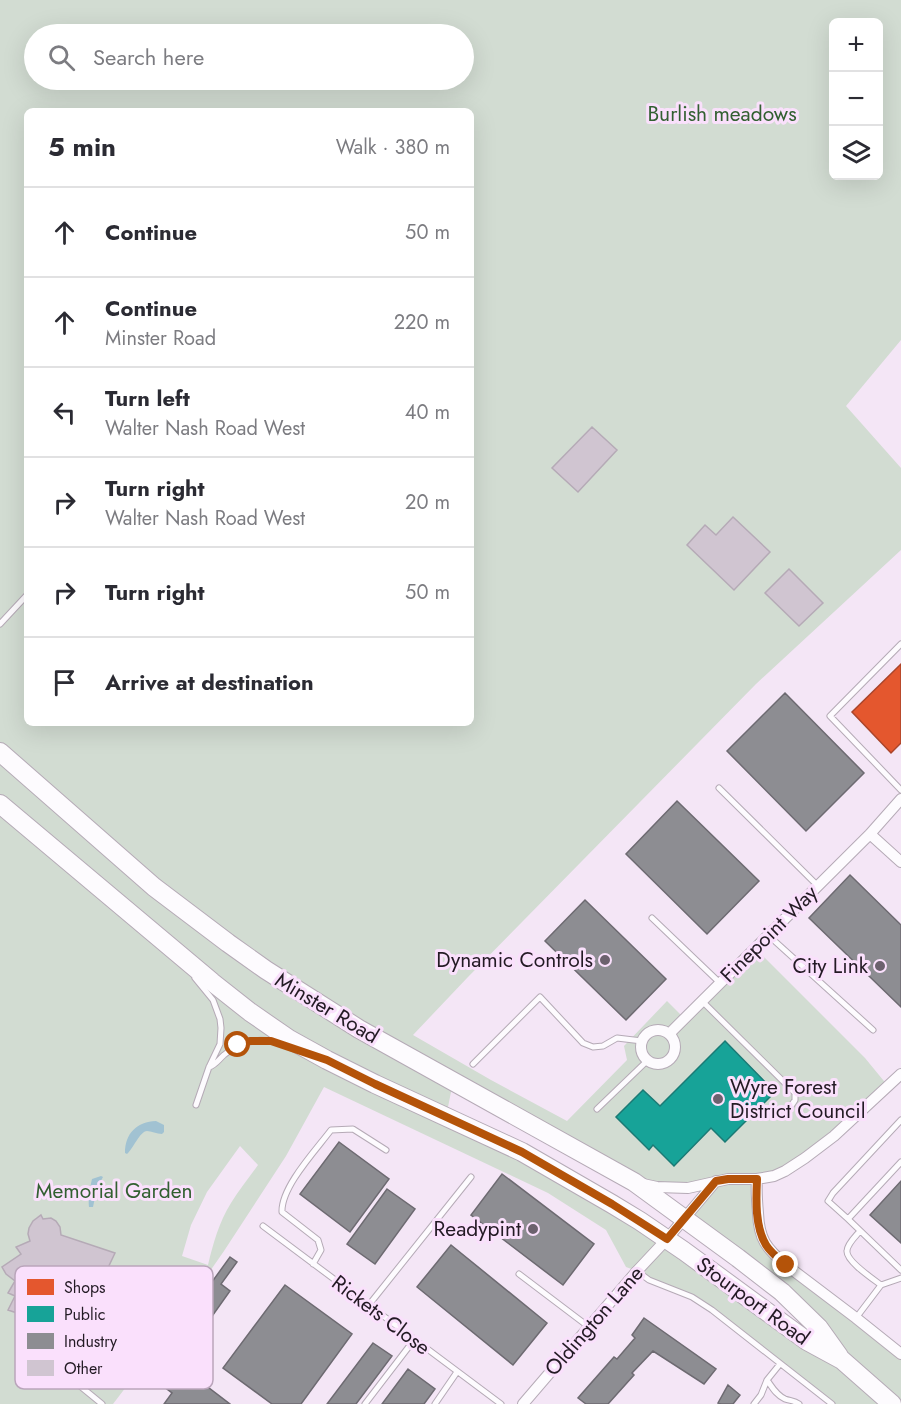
<!DOCTYPE html>
<meta charset="utf-8">
<style>
:root{--surface:#fff;--page:#f7f7f7;--text:#2b2b33;--muted:#7c7c81;--line:#e1e1e2}
body{margin:0;font-family:Jost,sans-serif;background:var(--page);color:var(--text)}
.controls{position:absolute;right:18px;top:18px;display:grid;overflow:hidden;border-radius:9px;box-shadow:0 6px 24px #0002}
.controls button{width:54px;height:54px;display:grid;place-items:center;padding:0;border:0;border-bottom:2px solid var(--line);background:var(--surface);color:var(--text);font:30px sans-serif}
.stop{position:absolute;width:18px;height:18px;margin:-14px;border:4px solid #b45309;border-radius:50%;background:#fff}
.stop.end{background:#b45309;border-color:#fff;box-shadow:0 2px 6px #0008}
.list{margin:0;padding:0;list-style:none}
h2{display:flex;justify-content:space-between;align-items:center;height:78px;margin:0;padding:0 24px;font-size:26px}
h2 small{font-size:20px;font-weight:400;color:var(--muted)}
.list li{display:grid;grid-template-columns:39px 1fr auto;gap:18px;align-items:center;box-sizing:border-box;height:90px;padding:0 24px;border-top:2px solid var(--line)}
.list b{display:block;font-size:22px;white-space:nowrap}
.list p{margin:0;font-size:20px;white-space:nowrap;color:var(--muted)}
.list em{font-size:20px;font-style:normal;color:var(--muted)}
.icon{flex:none;width:33px;height:33px;fill:none;stroke:currentColor;stroke-width:2;stroke-linecap:round;stroke-linejoin:round}
.map{position:relative;flex:none;width:901px;height:1404px;overflow:hidden}
.search{position:absolute;background:var(--surface);box-shadow:0 6px 24px #0002;left:24px;top:24px;width:450px;height:66px;display:flex;align-items:center;gap:15px;box-sizing:border-box;padding:0 21px;border-radius:33px;color:var(--muted);font-size:22px}
.panel{position:absolute;background:var(--surface);box-shadow:0 6px 24px #0002;left:24px;top:108px;width:450px;height:618px;border-radius:9px}
.map>svg:first-child{display:block}
.green{fill:#d2dcd2;fill-rule:evenodd}
.water{fill:#a1c2d2}
.shops{fill:#e4572e;stroke:#aa452b;stroke-width:1.5}
.public{fill:#17a398;stroke:#1b7a75;stroke-width:1.5}
.industry{fill:#8d8d92;stroke:#6d6a71;stroke-width:1.5}
.building{fill:#d0c5d1;stroke:#b5aab6;stroke-width:1.5}
.lines{fill:none;stroke-linecap:round;stroke-linejoin:round}
.lane-casing{stroke:#b5aab6;stroke-width:7}
.street-casing{stroke:#b5aab6;stroke-width:12}
.primary-casing{stroke:#b5aab6;stroke-width:20}
.lane{stroke:#fdfbfe;stroke-width:5}
.street{stroke:#fdfbfe;stroke-width:10}
.primary{stroke:#fdfbfe;stroke-width:18}
.route{stroke:#b45309;stroke-width:8}
.poi-dot{fill:#6c616e;stroke:#fae0fc;stroke-width:2}
.labels{text-anchor:middle;stroke-width:6;stroke-linejoin:round;paint-order:stroke}
.park-label{font-size:21px;fill:#326031;stroke:#fae0fc}
.street-label{font-size:21px;fill:#231a24;stroke:#fae0fc}
.poi-label{font-size:21px;fill:#231a24;stroke:#fae0fc;text-anchor:end}
.key{fill:#fae0fc;stroke:#baa5bb;stroke-width:1.5}
.key-label{font-size:16px;fill:#231a24}
</style>
<div class="map">
<svg width="901" height="1404" viewBox="0 0 901 1404">
<rect width="100%" height="100%" fill="#f4e6f6"/>
<path class="green" d="M0,0H901V340L846,406L901,468V550L756,684L468,977L413,1035L491,1080L567,1121L627,1060L624,1046L667,1001L684,1018L755,948L865,1058L888,1086L805,1158L757,1179L766,1246L901,1354V1404H832L692,1297L657,1284L637,1271L626,1267L606,1230L548,1193L324,1087L286,1156L224,1251L165,1336L113,1404H0ZM834,22H878V176H834ZM34,34H464V80H34ZM27,111H471V723H27ZM453,1082L657,1187L715,1182L685,1219L819,1328L807,1341L522,1152L446,1117ZM240,1146L258,1165C249,1178 239,1190 231,1203C219,1222 213,1244 208,1265L182,1256L191,1225L207,1192ZM41,1215L43,1219C55,1217 61,1224 61,1235L114,1253C103,1278 93,1290 67,1300L72,1320C57,1321 42,1324 28,1320L29,1317L8,1310L15,1296L8,1293L15,1281L6,1274L2,1267L21,1254L16,1247L30,1241C26,1230 31,1220 41,1215Z"/>
<path class="water" d="M156,1121L164,1125V1132L162,1134C157,1134 151,1131 147,1131C140,1131 133,1149 127,1154L125,1153C125,1133 137,1122 156,1121Z
M101,1176L103,1177L97,1188L93,1207H89C88,1199 90,1187 92,1179Z"/>
<path class="shops" d="M901,664V743L891,753L852,712Z"/>
<path class="public" d="M725,1041L775,1092L725,1142L711,1128L674,1166L653,1145L649,1150L616,1117L643,1090L660,1106Z"/>
<path class="industry" d="M785,693L864,773L806,831L727,751Z
M677,801L759,881L707,934L626,854Z
M850,875L901,925V1007L809,918Z
M585,900L666,979L626,1020L545,941Z
M339,1142L389,1179L350,1232L300,1194Z
M502,1174L594,1244L563,1285L471,1215Z
M901,1181V1243L870,1215Z
M387,1189L415,1209L375,1264L347,1244Z
M451,1245L547,1323L513,1365L417,1287Z
M230,1257L237,1262L221,1284L230,1291L193,1343L190,1340L183,1350L170,1340Z
M285,1285L352,1334L301,1404H272L223,1368Z
M644,1318L716,1369L704,1384L653,1351L632,1373L634,1375L608,1404H586L578,1398L614,1357L617,1359L635,1338L632,1335Z
M373,1343L392,1356L356,1404H327Z
M162,1352L230,1404H164L172,1393L146,1373Z
M408,1369L435,1389L424,1404H382Z
M728,1385L740,1395L733,1404H721L718,1403Z"/>
<path class="building" d="M592,427L617,450L578,492L552,468Z
M733,517L770,552L734,590L687,545L705,525L716,535Z
M789,569L823,603L799,626L765,593Z
M41,1215L43,1219L51,1218L56,1221L60,1227L61,1235L115,1253L106,1272L96,1283L78,1295L67,1300L72,1319L50,1322H34L28,1320L29,1317L8,1310L15,1296L8,1293L15,1281L6,1274L2,1267L21,1254L16,1247L30,1241L28,1234L29,1228L33,1221Z"/>
<g class="lines">
<g class="lane-casing">
<path id="lane" d="M0,624L27,595
M901,644L830,716L901,790
M719,788L818,886
M652,918L720,983
M768,935L873,1030
M195,978L213,1000L220,1019L221,1028L220,1044L209,1067L196,1105
M702,1001L795,1093
M473,1064L540,997L583,1043L593,1047L603,1046L617,1038L642,1041
M209,1067C216,1065 219,1059 224,1055C242,1039 263,1037 285,1045
M791,1106L795,1100V1093H802L807,1090
M597,1109L648,1060
M901,1120L833,1193L828,1201L848,1219L901,1162
M848,1219L901,1270
M263,1226L501,1404
M860,1231C856,1236 847,1244 847,1251C846,1261 873,1279 881,1285
M313,1264L321,1250L318,1240L282,1212C281,1187 316,1150 331,1130L353,1129L386,1150
M637,1271L649,1280L692,1297L712,1310L832,1404
M519,1274L589,1327
M368,1306L471,1177
M856,1318L881,1285L901,1278
M73,1360L63,1372L102,1404
M767,1380C772,1387 776,1395 785,1399C790,1401 794,1400 799,1404
M365,1404L414,1340
M435,1404L457,1372
M754,1404L761,1395L767,1380L780,1364"/>
</g>
<g class="street-casing">
<path id="street" d="M870,834L901,862
M641 1047a17 17 0 1 1 34 0a17 17 0 1 1-34 0Z
M669,1034L870,834L901,799
M757,1179C756,1191 757,1202 758,1213C759,1239 766,1248 786,1265L856,1318L901,1354
M643,1184L657,1187L688,1188L728,1179H757L774,1176L785,1171L805,1158L834,1136L901,1074
M523,1404L637,1271L667,1239L716,1181"/>
</g>
<g class="primary-casing">
<path id="primary" d="M0,752L154,887L228,943L266,970L359,1029L634,1182L738,1258L782,1292L819,1328L839,1356
M0,804L212,982L250,1012L289,1039L327,1060L375,1084L522,1152L612,1204L640,1221L684,1251L807,1341L842,1360L892,1404"/>
</g>
<use href="#lane" class="lane"/>
<use href="#street" class="street"/>
<use href="#primary" class="primary"/>
</g>
<g class="lines">
<path class="route" d="M238,1045L250,1041H271L327,1060L375,1084L522,1152L612,1204L667,1239L716,1181L728,1179H757C756,1200 755,1227 766,1245C771,1253 779,1259 786,1265"/>
</g>
<g class="poi-dot">
<circle cx="605" cy="960" r="6"/>
<circle cx="880" cy="966" r="6"/>
<circle cx="718" cy="1099" r="6"/>
<circle cx="533" cy="1229" r="6"/>
</g>
<g class="labels">
<g class="park-label">
<text x="722" y="121">Burlish meadows</text>
<text x="114" y="1198">Memorial Garden</text>
</g>
<g class="street-label">
<text transform="translate(769 934) rotate(-45)" y="7">Finepoint Way</text>
<text transform="translate(327 1008) rotate(31)" y="7">Minster Road</text>
<text transform="translate(753 1301) rotate(36)" y="7">Stourport Road</text>
<text transform="translate(381 1315) rotate(37)" y="7">Rickets Close</text>
<text transform="translate(594 1321) rotate(-49)" y="7">Oldington Lane</text>
</g>
<g class="poi-label">
<text x="593" y="967">Dynamic Controls</text>
<text x="868" y="973">City Link</text>
<text x="730" y="1094" text-anchor="start">Wyre Forest<tspan x="730" dy="24">District Council</tspan></text>
<text x="521" y="1236">Readypint</text>
</g>
</g>
<rect x="15" y="1266" width="198" height="123" rx="9" class="key"/>
<rect x="27" y="1279" width="27" height="16" fill="#e4572e"/>
<rect x="27" y="1306" width="27" height="16" fill="#17a398"/>
<rect x="27" y="1333" width="27" height="16" fill="#8d8d92"/>
<rect x="27" y="1360" width="27" height="16" fill="#d0c5d1"/>
<g class="key-label">
<text x="64" y="1293">Shops</text>
<text x="64" y="1320">Public</text>
<text x="64" y="1347">Industry</text>
<text x="64" y="1374">Other</text>
</g>
</svg>
<div class="controls">
<button>+</button>
<button>−</button>
<button><svg class="icon" aria-label="layers" viewBox="0 0 24 24"><path d="M12 4l9 5-9 5-9-5zM3 14l9 5 9-5"/></svg></button>
</div>
<div class="stop" style="left:238px;top:1045px"></div>
<div class="stop end" style="left:786px;top:1265px"></div>
<div class="search"><svg class="icon" aria-label="search" viewBox="0 0 24 24"><circle cx="10" cy="10" r="6"/><path d="M15 15l6 6"/></svg>Search here</div>
<section class="panel">
<h2>5 min<small>Walk · 380 m</small></h2>
<ul class="list">
<li><svg class="icon" aria-label="ahead" viewBox="0 0 24 24"><path d="M12 20V5M6 11l6-6 6 6"/></svg><div><b>Continue</b></div><em>50 m</em></li>
<li><svg class="icon" aria-label="ahead" viewBox="0 0 24 24"><path d="M12 20V5M6 11l6-6 6 6"/></svg><div><b>Continue</b><p>Minster Road</p></div><em>220 m</em></li>
<li><svg class="icon" aria-label="left" viewBox="0 0 24 24"><path d="M17 20v-9H6M10 6l-5 5 5 5"/></svg><div><b>Turn left</b><p>Walter Nash Road West</p></div><em>40 m</em></li>
<li><svg class="icon" aria-label="right" viewBox="0 0 24 24"><path d="M7 20v-9h11M14 6l5 5-5 5"/></svg><div><b>Turn right</b><p>Walter Nash Road West</p></div><em>20 m</em></li>
<li><svg class="icon" aria-label="right" viewBox="0 0 24 24"><path d="M7 20v-9h11M14 6l5 5-5 5"/></svg><div><b>Turn right</b></div><em>50 m</em></li>
<li><svg class="icon" aria-label="arrive" viewBox="0 0 24 24"><path d="M6 21V4h12l-3 4 3 4H6"/></svg><div><b>Arrive at destination</b></div></li>
</ul>
</section>
</div>
